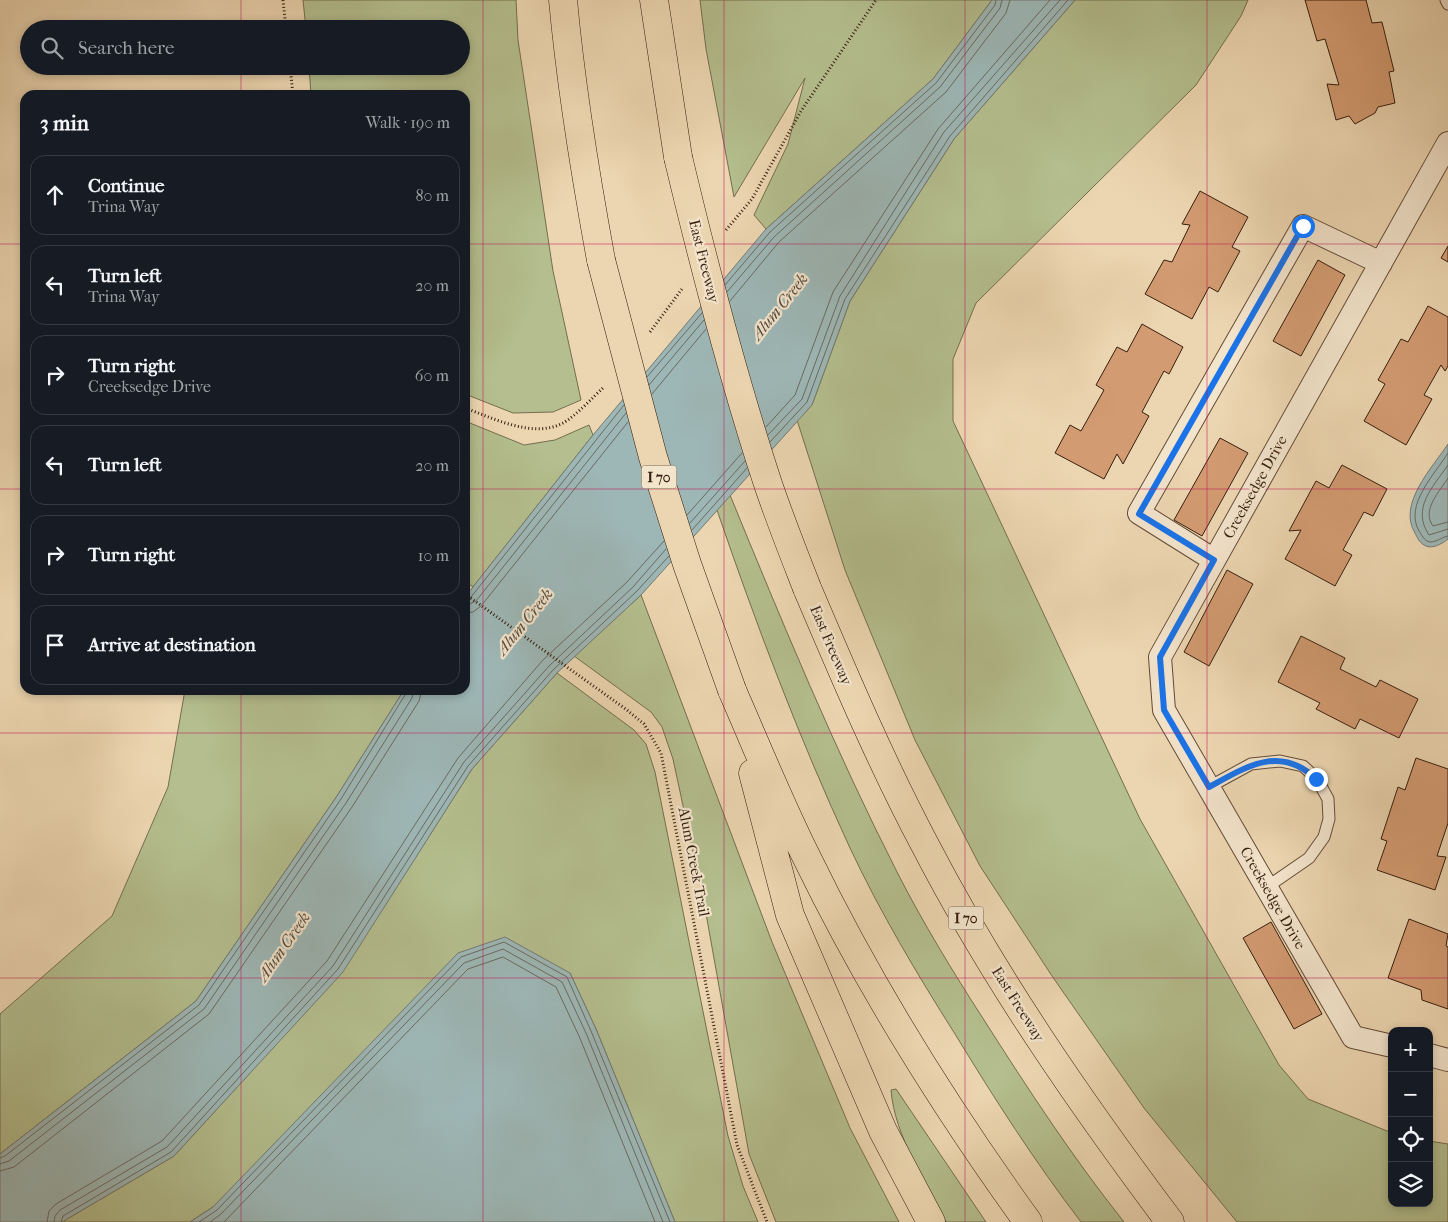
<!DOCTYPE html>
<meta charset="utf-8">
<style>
:root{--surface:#171b24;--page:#242831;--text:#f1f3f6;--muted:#9ea1a6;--line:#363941}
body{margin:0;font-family:"IM FELL French Canon",serif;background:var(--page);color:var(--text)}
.controls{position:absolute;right:15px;bottom:15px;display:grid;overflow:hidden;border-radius:10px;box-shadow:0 2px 8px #0003}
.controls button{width:45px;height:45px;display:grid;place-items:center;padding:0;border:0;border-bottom:1px solid var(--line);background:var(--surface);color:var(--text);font:25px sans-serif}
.stop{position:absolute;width:15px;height:15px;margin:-11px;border:4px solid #1a73e8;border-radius:50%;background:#fff}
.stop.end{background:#1a73e8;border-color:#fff;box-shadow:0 1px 5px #0008}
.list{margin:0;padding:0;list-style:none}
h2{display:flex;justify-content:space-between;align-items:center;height:65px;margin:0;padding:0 20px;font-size:21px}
h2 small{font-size:16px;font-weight:400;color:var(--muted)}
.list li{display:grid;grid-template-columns:32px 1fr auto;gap:15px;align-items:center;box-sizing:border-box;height:80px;margin:0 10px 10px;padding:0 10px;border:1px solid var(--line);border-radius:15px}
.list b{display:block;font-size:19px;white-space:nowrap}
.list p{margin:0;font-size:16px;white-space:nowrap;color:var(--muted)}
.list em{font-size:16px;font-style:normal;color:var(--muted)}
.icon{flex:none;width:28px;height:28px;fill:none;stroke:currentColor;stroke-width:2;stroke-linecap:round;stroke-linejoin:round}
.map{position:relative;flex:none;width:1448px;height:1222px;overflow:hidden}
.search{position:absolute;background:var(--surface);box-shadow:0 2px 8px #0003;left:20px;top:20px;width:450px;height:55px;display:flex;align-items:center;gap:12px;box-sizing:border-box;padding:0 18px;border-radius:28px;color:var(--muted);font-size:19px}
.panel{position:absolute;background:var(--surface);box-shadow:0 2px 8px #0003;left:20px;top:90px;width:450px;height:605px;border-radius:15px}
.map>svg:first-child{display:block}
.green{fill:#b4be8e;stroke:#756e4e}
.water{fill:#9db7b6;stroke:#747a73}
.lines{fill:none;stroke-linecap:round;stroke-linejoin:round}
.shore{stroke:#6a6a62;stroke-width:1}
.building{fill:#d39b72;stroke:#361e0e}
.service-casing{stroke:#644c37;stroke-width:13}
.minor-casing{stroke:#644c37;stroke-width:24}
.motorway-casing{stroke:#361e0e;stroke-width:29}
.path{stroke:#361e0e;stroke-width:3;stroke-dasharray:1 2.5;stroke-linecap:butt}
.service{stroke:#f3e4cc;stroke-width:11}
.minor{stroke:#f3e4cc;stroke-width:22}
.motorway{stroke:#ecd6b1;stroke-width:28}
.motorway-bridge-casing{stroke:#361e0e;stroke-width:29;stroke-linecap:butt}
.motorway-bridge{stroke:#ecd6b1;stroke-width:28}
.route{stroke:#1a73e8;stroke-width:6}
.grid{fill:none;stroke:#c2185b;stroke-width:1;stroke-opacity:0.55}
.labels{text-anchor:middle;stroke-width:4.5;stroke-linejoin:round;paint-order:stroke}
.shield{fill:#f3e4cc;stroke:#6f5947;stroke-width:1}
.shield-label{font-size:14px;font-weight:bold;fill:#361e0e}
.street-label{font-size:15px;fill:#361e0e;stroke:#f3e4cc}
.water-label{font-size:16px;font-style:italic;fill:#554c40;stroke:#f3e4cc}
</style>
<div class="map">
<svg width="1448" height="1222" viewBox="0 0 1448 1222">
<rect width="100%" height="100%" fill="#ecd6b1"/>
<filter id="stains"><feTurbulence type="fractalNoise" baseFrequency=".004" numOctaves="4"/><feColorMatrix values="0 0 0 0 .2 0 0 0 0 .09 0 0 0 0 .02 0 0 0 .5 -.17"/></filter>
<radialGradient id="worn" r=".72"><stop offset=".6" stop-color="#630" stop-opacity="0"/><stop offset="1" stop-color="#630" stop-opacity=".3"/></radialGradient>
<path class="green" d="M303,0H516L518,40L553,271L581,400L553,412L513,413L465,394V95H311L309,66H461V29H306Z
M700,0H992L933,79L766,229L754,215L788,144L805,78L734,197L706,49Z
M1075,0H1248L1241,16L1196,85L976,303L953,359V421L1140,819L1279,1065L1308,1099L1392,1133V1203H1429V1141L1448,1144V1222H1237L1144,1108L1052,976L980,866L915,740L845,570L797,420L812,405L850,301L954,139Z
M465,421L524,445L555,440L589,425L593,435L473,587L465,581Z
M730,495C782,622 835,750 897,872C923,923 953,972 984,1020C1028,1089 1073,1158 1124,1222H1081C1035,1162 994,1098 955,1034C917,974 880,912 850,848C799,738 756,624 717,510Z
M641,595L772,942L850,1128L899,1222H776L749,1154L705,908L673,759L662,727L651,712L574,656Z
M557,673L634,730L646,744L655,772L728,1136L743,1186L758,1222H675L596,1029L570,973L190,1222H62L174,1156L342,972L472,769Z
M185,690H404L337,796L196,1001L0,1154V1014L112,916L168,787Z
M896,1089L986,1222H946C925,1181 895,1137 891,1090Z"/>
<path class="water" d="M992,0H1075L954,139L850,301L812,405L641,595L557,673L472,769L343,972L174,1156L62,1222H0V1154L196,1001L337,796L404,690H465V597L593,435L766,229L933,79Z
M1448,444V539C1442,544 1431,550 1424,545C1419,542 1417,537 1415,533C1397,504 1433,467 1448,444Z
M505,937L570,973L596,1029L675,1222H190L213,1207L458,953Z"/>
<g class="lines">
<path class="shore" d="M725,285L770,232L936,83L995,5L996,0
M727,292L774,237L940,87L1000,8L1002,0
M730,301L779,242L946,92L1006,13L1010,0
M647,377L702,313
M649,385L704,320
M652,394L706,329
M766,427L795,395L833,292L938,129L1050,0
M768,435L802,399L840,296L944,132L1060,0
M770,442L807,402L845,299L950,136L1068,0
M1448,453C1435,474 1404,505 1419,531C1422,535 1424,541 1430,542C1437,542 1442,537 1448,536
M1448,465C1433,487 1411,508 1429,535L1448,529
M1448,478C1440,491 1421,510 1433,526L1448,522
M687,515L742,453
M690,523L745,461
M692,530L747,468
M465,599L471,597L624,405
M465,606L476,601L626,413
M465,613L473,612L481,606L628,422
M0,1158L5,1156L199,1005L341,799L408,690
M0,1164L9,1161L204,1009L346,803L412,698L414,690
M0,1171L14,1167L209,1014L352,807L419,701L422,690
M47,1222L49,1211L56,1204L162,1141L327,961L458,758L543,660L627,582L664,541
M54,1222L55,1216L60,1210L167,1147L333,966L464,762L549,666L633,587L666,549
M61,1222L63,1216L171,1152L338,969L468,766L553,670L637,591L669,556
M199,1222L217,1210L461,957L504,942L567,977L591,1031L670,1222
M210,1222L221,1214L464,963L503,949L562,982L586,1033L663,1222
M224,1222L468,969L503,957L556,987L579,1036L655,1222"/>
</g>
<path class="building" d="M1305,0H1366L1372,23L1382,22L1394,71L1389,72L1395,103L1378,107L1375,113L1355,124L1349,116L1336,120L1327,84L1339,85L1325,39L1317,41Z
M1200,191L1248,217L1232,247L1240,251L1218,292L1209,287L1192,319L1145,294L1164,260L1172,262L1190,225L1182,224Z
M1448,246V262L1441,258Z
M1318,260L1345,275L1301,356L1273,341Z
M1428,306L1448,317V366L1445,371L1441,365L1424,395L1432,399L1406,445L1364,421L1385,384L1378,380L1401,339L1408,342Z
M1142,324L1183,347L1169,374L1164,371L1142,412L1149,416L1123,464L1117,454L1104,479L1055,453L1070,425L1081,431L1104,390L1096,385L1117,347L1127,352Z
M1220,438L1248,453L1202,536L1174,520Z
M1342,465L1387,489L1373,516L1364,512L1343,550L1352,555L1335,586L1285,559L1301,530L1289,531L1316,481L1329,488Z
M1227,570L1253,584L1209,666L1184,652Z
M1301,636L1345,658L1340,669L1376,687L1380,680L1418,699L1399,738L1360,719L1355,729L1316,709L1320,703L1278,682Z
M1416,758L1448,769V823L1437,856L1446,857L1435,890L1377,870L1387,841L1381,839L1398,787L1405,790Z
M1409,919L1448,934L1446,946L1448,947V1009L1422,1000L1421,990L1388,978Z
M1271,922L1322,1014L1294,1029L1243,938Z"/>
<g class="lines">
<g class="service-casing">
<path id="service" d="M1446,0L1448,4
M1209,787L1251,764L1280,761L1303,766L1317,779L1328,799L1329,819L1324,837L1309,858L1267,887"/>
</g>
<g class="minor-casing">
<path id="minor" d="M1214,560L1139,513L1303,226L1381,263
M1392,1046L1353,1037L1164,710L1160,657L1448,143
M1429,1055L1448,1060"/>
</g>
<g class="motorway-casing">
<path id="motorway" d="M563,0C571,87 585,173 601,260
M654,0L678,157
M807,588C844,675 881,762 925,845C994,978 1080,1102 1170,1222
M732,690C756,745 779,802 806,856C868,984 945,1107 1028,1222
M753,773L790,915L883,1131L931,1222"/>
</g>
<path class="path" d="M283,0L286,29
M290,66L293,95
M726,230L752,199L801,111L876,0
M650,332L682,289
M465,408C493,418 533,439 563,423C576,416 593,397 604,387
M465,594L627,710L644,724L661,753L737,1145L767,1222"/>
<use href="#service" class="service"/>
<use href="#minor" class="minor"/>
<use href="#motorway" class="motorway"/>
<g class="motorway-bridge-casing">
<path id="motorway-bridge" d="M678,157C704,266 732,374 767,481C779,517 793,552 807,588
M601,260L653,457L687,564L732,690"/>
</g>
<use href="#motorway-bridge" class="motorway-bridge"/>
</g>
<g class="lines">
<path class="route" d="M1303,226L1139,514L1214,560L1160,657L1164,710L1209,787C1246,767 1280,744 1316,779"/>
</g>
<path class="grid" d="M241,0V29M483,0V1222M724,0V1222M965,0V1222M1207,0V1222M241,66V95M0,244H25M465,244H1448M0,489H25M465,489H1448M241,690V1222M0,733H1448M0,978H1448"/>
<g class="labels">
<g class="shield">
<rect x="641.5" y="465.5" width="35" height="23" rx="4"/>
<rect x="948.5" y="906.5" width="35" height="23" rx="4"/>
</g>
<g class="shield-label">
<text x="659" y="482">I 70</text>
<text x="966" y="923">I 70</text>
</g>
<g class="street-label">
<text transform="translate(704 261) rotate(76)" y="5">East Freeway</text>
<text transform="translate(1255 487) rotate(-61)" y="5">Creeksedge Drive</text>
<text transform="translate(831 645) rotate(67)" y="5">East Freeway</text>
<text transform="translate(694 862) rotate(79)" y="5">Alum Creek Trail</text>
<text transform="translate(1273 898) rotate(60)" y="5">Creeksedge Drive</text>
<text transform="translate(1018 1004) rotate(58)" y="5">East Freeway</text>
</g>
<g class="water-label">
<text transform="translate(779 306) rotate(-51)" y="6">Alum Creek</text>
<text transform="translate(524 621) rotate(-51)" y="6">Alum Creek</text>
<text transform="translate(283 946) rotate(-55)" y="6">Alum Creek</text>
</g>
</g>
<rect width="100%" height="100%" filter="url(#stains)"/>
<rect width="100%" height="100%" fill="url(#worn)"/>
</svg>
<div class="controls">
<button>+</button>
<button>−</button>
<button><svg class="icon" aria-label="locate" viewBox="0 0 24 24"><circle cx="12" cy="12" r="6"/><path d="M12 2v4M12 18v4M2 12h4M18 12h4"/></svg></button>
<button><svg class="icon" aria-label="layers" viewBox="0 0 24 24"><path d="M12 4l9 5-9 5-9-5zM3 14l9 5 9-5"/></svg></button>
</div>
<div class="stop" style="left:1303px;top:226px"></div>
<div class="stop end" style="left:1316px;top:779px"></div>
<div class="search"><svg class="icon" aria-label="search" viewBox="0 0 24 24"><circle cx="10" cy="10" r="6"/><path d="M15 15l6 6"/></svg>Search here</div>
<section class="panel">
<h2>3 min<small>Walk · 190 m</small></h2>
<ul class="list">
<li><svg class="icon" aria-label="ahead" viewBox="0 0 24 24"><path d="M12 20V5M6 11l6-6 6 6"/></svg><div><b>Continue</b><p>Trina Way</p></div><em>80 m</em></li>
<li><svg class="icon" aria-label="left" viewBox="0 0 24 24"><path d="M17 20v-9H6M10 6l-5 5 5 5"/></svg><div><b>Turn left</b><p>Trina Way</p></div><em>20 m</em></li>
<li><svg class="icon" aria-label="right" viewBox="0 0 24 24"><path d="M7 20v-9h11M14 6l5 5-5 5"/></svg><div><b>Turn right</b><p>Creeksedge Drive</p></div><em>60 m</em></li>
<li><svg class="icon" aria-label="left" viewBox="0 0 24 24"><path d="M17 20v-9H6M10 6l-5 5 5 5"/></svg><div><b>Turn left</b></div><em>20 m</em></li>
<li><svg class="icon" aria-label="right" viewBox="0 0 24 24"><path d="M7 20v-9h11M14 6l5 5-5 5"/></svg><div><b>Turn right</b></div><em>10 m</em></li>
<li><svg class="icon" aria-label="arrive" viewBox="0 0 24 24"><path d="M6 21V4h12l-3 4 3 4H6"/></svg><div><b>Arrive at destination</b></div></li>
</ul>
</section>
</div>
